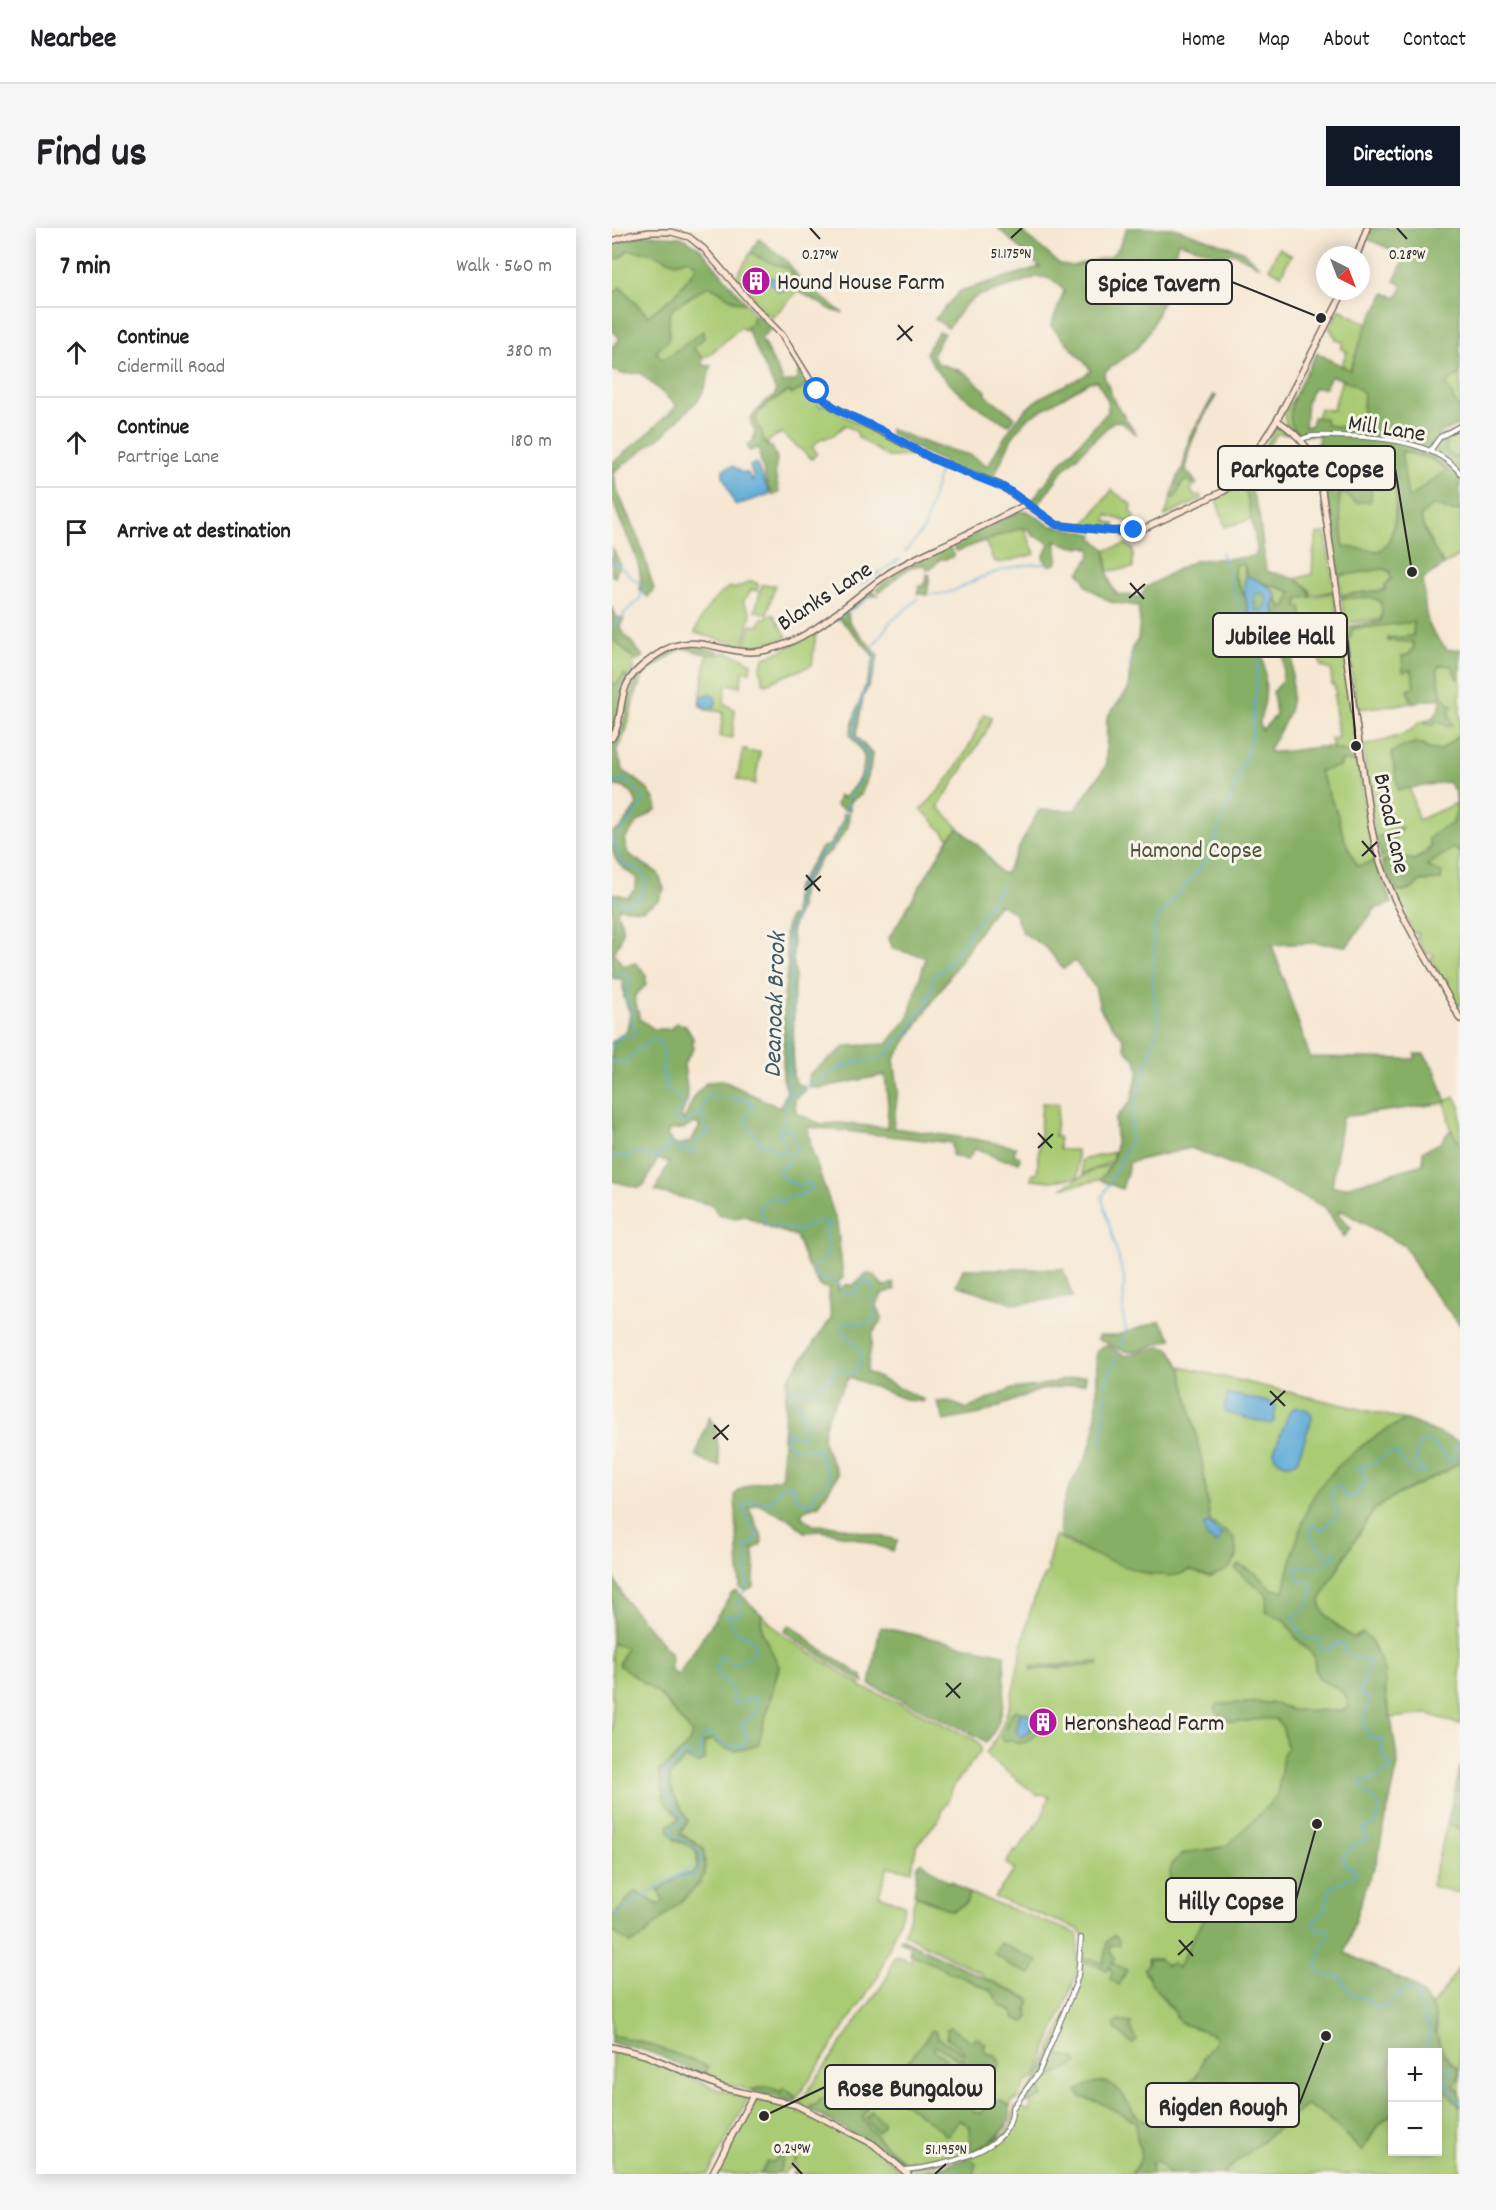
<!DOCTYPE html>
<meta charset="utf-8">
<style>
:root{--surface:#fff;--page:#f6f6f6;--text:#202124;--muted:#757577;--line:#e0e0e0;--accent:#111827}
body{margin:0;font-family:Dekko,sans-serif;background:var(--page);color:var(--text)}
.controls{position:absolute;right:18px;bottom:18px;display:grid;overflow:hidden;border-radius:0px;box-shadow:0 3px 15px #0003}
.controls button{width:54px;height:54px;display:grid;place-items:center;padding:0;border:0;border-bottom:2px solid var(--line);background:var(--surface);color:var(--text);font:30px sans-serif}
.compass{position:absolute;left:704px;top:18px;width:54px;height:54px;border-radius:50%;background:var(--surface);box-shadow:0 3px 15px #0003;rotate:138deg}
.stop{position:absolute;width:18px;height:18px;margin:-14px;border:4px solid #1a73e8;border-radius:50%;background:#fff}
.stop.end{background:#1a73e8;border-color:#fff;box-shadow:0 2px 6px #0008}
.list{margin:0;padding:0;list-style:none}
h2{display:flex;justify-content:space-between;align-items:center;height:78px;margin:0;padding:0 24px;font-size:26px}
h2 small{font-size:20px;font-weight:400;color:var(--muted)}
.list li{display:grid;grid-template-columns:39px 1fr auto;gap:18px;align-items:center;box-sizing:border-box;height:90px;padding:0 24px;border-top:2px solid var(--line)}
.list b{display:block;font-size:22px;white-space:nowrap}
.list p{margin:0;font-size:20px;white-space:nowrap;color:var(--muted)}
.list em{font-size:20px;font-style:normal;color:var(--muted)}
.icon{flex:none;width:33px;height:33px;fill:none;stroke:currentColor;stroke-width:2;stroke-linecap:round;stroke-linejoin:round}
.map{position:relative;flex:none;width:848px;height:1946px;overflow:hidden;border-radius:0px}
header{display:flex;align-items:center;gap:36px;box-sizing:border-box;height:84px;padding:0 30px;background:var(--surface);border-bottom:2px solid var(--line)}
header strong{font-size:28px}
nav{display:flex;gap:33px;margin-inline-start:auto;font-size:21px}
.intro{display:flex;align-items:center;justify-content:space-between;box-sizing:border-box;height:144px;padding:0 36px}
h1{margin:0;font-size:42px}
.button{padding:15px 27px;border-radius:0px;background:var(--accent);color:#fff;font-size:21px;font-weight:700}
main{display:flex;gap:36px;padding:0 36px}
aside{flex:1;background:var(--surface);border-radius:0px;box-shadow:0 3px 15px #0003}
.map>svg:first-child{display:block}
.green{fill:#a9cb73;stroke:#6a7b4f;stroke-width:1.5;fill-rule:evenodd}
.forest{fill:#86af65;stroke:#586d48;stroke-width:1.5;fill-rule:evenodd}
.water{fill:#5eabd7;stroke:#446b81;stroke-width:1.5;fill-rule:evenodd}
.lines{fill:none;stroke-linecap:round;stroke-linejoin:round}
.stream{stroke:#5eabd7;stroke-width:1.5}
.street-casing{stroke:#726d66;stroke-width:6}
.secondary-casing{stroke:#726d66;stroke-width:8}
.street{stroke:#fff;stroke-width:4}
.secondary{stroke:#fde4d1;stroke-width:5}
.route{stroke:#1a73e8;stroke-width:8}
.ticks{fill:none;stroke:#2b2b2b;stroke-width:2}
.labels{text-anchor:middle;stroke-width:6;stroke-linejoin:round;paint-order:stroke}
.poi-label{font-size:24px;fill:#2b2b2b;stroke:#f7f3e8;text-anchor:start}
.street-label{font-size:24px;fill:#2b2b2b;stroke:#f7f3e8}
.park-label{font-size:24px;fill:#4a533d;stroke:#f7f3e8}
.water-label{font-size:26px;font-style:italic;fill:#3d5867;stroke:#f7f3e8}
.ticks-label{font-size:15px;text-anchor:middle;fill:#2b2b2b;stroke:#f7f3e8;stroke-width:6;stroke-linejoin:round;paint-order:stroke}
.leader{fill:none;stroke:#2b2b2b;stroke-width:2}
.callout-dot{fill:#2b2b2b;stroke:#f7f3e8;stroke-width:2}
.callout{fill:#f7f3e8;stroke:#2b2b2b;stroke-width:2}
.callout-label{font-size:26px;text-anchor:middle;font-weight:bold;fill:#2b2b2b}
</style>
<header>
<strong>Nearbee</strong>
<nav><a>Home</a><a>Map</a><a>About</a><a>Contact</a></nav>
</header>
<div class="intro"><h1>Find us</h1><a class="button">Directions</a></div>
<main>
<aside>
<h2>7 min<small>Walk · 560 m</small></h2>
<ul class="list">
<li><svg class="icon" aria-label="ahead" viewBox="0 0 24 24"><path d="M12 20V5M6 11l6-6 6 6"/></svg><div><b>Continue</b><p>Cidermill Road</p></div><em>380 m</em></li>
<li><svg class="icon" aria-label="ahead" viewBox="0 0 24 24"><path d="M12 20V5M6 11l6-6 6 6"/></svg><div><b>Continue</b><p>Partrige Lane</p></div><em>180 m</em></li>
<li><svg class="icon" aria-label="arrive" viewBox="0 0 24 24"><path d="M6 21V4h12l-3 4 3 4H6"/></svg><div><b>Arrive at destination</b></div></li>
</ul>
</aside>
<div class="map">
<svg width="848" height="1946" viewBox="0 0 848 1946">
<rect width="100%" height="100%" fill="#f7f3e8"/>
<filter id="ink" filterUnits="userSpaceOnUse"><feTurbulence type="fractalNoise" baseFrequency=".0167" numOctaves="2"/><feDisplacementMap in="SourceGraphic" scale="12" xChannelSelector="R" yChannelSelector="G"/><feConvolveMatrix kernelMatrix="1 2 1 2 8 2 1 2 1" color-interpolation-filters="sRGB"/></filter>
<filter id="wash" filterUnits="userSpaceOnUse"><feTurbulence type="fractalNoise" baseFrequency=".008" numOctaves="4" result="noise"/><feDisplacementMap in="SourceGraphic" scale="24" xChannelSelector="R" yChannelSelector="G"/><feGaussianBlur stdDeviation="1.35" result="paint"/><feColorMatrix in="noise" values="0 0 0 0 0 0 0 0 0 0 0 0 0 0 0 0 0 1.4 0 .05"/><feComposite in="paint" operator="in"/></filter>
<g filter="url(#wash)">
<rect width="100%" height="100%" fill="#f6e7d3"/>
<path class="green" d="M667,20L679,27L669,47L657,40Z
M16,22L39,25L64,35L76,31L82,35L84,40L62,68L36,88L9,59L0,66V33L9,29Z
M139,24C144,27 150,32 157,34C180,43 178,37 186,63L160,90L155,85L153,86L140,73L141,70L139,68H137L122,53Z
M94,58C110,59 119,77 134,75L143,87L139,90L142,93L132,102L129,99L96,128H88L81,120L91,103L50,133L44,123C67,103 51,103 58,84C63,73 84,64 94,58Z
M727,81L756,96L738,142L733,141L730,136L735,123L729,121L731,114L724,112L723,107L720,106L721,103L717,101Z
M848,145V184L834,156Z
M730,151L744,157L752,165L750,202L714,197L705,189L708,181L721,182Z
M196,154L202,163L200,167H205L209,170L206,177L208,179L214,175C239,196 277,208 306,226L303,228L276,229L246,209L244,203L233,197L219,209L217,208L213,211L211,209L200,219L205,225L200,231L169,205L157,212L156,219L152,213L149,202H147L144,190L147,184L157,175L177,163L183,164L193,159Z
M683,167C678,187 673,192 690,206C685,205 682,203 677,199C666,189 678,177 683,167Z
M668,199L676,206H665L628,257L635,268L640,291L613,299L604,271C633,257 647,228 663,201Z
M848,203V225L843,229L834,224L833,211Z
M789,223L817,230L835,242L796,270Z
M576,252L580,255L583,253L585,256L578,261L583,268L588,267L590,271L553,288L559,270L564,269L570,254Z
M759,260H784C784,277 785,314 767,323L732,320L727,279L728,264L735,267L744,275Z
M500,262L520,277L519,283L523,288L518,295L495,287L494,293L503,296V299L471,298Z
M821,277L839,283L848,282V327L832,337L819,318C820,307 808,299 809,287Z
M408,300H412L423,326L389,335L382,333L373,313Z
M714,305L722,363L699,367L698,362L682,351L700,346L701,326L705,306Z
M515,316L517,319L521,321V340L496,343L494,322Z
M632,335C634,348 631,357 633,370L621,341L624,336Z
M771,341L778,343L779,351L773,357V362L729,367L726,348Z
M139,353L146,356L145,363L140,361L131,374L139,386L131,418L83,405C89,385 100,371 117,359L122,361Z
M654,356L680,364L673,379L668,377L664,365Z
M150,357H163L155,386L143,383Z
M723,364L726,401L728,403L745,516V522L728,524L721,521L719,511L726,510L722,467L724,466L722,457H720L719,442L709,438L704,419L686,421L690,416L686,392L691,391L685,379L686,369H702Z
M741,369L762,370L768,373L770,380L769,391L734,395L729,370Z
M158,387H162L175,409L151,417L133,419L139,397L146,398L150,390L153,391Z
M793,394H802L801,408L776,410V413H801L802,419L797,427L790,428L800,442L802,458L796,463L800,475L746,481L739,441L741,440L738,436L734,411L740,401Z
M204,404L200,437L153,456L151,454L148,441L152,429L171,422Z
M0,410L24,433L19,437L23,441L16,449L12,447L3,457L0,455Z
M106,423L109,427L113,424L133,431L139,435L138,444L131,443L128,459L117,456L114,458L112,475L123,482L120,510L108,509L111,484L94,482L87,477L95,426H105Z
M835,436L841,438L845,451H848V506L828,523L816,521L810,516L780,524L786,562L798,560L806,592L845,575V587L840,596C821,603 823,621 802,632L783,626L770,635L768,627L783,620C782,611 781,607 790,602L788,599L764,610L750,518C764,515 801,506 807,494C835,491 830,463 825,442L828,437Z
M372,486L380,489L373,506L326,579L347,600L337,610L309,581C336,557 359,519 372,486Z
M131,521H135V524H148L143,556L125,551Z
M729,533L746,534L755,593L764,633L745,639L732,610L725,585L707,542L729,538Z
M841,620L848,625V778H844L840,770L843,767L842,765L837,766L833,757L836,754V752L831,753L818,731L822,728L821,726H814L804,711L807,707L806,705L802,706L777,656L780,654L786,663L799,662L808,653L829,652L813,639Z
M843,869L848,878V917H846L839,901L833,875L834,873Z
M430,875L447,876L443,908L447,909V922H465L466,949L440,953L419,951L420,946H425Z
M502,924L500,933L471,946L469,932Z
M500,936L488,952L449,960L482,942Z
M569,1139L795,1192L751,1217L710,1256L698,1275L672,1363L660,1361L643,1345L627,1337L623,1341L656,1367L655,1384L672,1392L685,1411L702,1428L703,1440L707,1451C719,1457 740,1464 736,1480L729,1483L679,1482C658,1469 629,1477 606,1476L663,1491L669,1495L676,1516L664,1570L615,1618L572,1626L561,1634L595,1676L597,1682L566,1740L536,1731L537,1735L533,1746L557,1779L562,1783L568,1795L598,1805L604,1810L603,1814L593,1827L586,1846L576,1855L572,1863L575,1873L573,1880L553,1890L525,1897C522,1919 539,1927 518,1946H361L357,1929L392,1907L399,1898L403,1879L407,1878L417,1883L419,1877L417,1874L431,1868L429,1863L420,1857L424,1851L435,1852L464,1835L463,1831L438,1824L469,1754L472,1708L466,1701L382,1669L403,1642L394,1635L402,1623L404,1624L430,1589L437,1569L431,1566L425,1567L380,1532L374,1525C412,1480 402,1392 437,1341L435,1339L443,1307L464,1319L537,1347H564L577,1342L598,1349L616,1341L625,1329L622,1310L598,1294L590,1234ZM486,1434V1437L419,1441L420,1439Z
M848,1234V1497L816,1486L779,1490C770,1463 776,1426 751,1405L741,1411C729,1401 709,1389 708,1372L734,1326L762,1282L781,1269L836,1242Z
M149,1386L172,1408L248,1456L249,1459L286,1474L364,1512L369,1519L368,1524L339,1561L338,1569L329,1583V1588L304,1619L300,1643L276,1639L267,1667L293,1677L266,1749L185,1870L177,1863L137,1862L99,1852L100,1850L93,1846L96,1840L28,1813L0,1807V1703L18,1715L93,1646L85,1614L68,1606L76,1593C68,1576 57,1566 58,1547L65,1541L70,1533L100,1510L146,1517L167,1439L150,1404Z
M0,1415L14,1420L7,1437L46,1465L80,1505L78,1515L53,1540L47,1542L53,1575L68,1589L62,1612C83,1620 86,1616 85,1641L79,1646L70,1647L46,1663L52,1673L47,1677L21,1665L0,1690Z
M835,1597L848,1600V1665L819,1658Z
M357,1665L466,1706L465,1746L425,1845L419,1852L414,1854L404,1872L400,1873C396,1882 399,1889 393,1900C381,1922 334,1935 311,1938L315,1933L298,1935L292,1933L266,1911L250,1890L247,1869L226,1853L222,1866L214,1868L198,1882L188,1876V1874L275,1750L283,1728L298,1733L301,1726L380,1763L387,1776L400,1783L415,1781L418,1771L370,1749L371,1746L292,1706L304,1667L340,1683L354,1675Z
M848,1738V1865L842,1858L846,1850V1840C818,1818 830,1805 819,1778L829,1767Z
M0,1823L35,1830L97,1858L136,1871L96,1946H0Z
M828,1842L832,1846L831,1858L848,1879V1946H610L695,1876L713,1887L750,1923L765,1899L780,1885V1924H826V1844Z
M145,1871L181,1879L186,1882V1886L192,1885L261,1919L293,1946H180L181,1944L184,1945V1929L180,1940H176L172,1946H105Z
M545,1933L557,1946H539L540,1934Z"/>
<path class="forest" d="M386,0H406L448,36L460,38L499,28L507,19L515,0H562L630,23L647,38L622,25L611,28L566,14C558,45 550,87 531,113C522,125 506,134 494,143L492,148L503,175L525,207L509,194L502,193L452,241L423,281L418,276L446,238L496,184V173L485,153L477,154L413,192L400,210L381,250L365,245L363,251L332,239L333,234L317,227L278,206V201L323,218L358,227L376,238C389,214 405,185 428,170C444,160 464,154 479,143L476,138L439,98L452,63C446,54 436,48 425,49L366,68L353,77L336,100L323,91L348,63L428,39Z
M758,0H848V145L834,156L848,184V196L829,205L821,215L824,217L830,210L848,200V203L833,211L836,215L834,219L835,224L843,229L848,225V282L839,283L821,277L809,287C808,298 825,327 832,337L811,351C814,385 810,397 836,422L848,421V451H845L840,438L828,437L825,442L829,466L840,478L837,485L840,497L836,499L826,494L820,498L812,494C823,490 829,482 829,470L800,475L796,463L802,458L800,442L791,443L790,428L797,427L802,419L801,414L776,413V410L801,408L802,394L740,401L738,410L734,411V399L769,393L770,380L768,373C755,366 742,371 729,370V367L773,362V357L779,351L778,343L771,341L726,348L712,255L702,223V219L706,214L707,207C702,207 697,207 693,207C658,200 696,141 705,125L738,142L753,101L773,65L785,70L791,57L782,53L792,32V27L755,11ZM719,148L738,154L752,165L750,202L714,197L713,190L701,189L699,198H693L695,172L702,160H713ZM789,223L819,230L835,242L796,270ZM759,260H784C784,278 785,313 767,323L732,319L727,279L728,265L735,267L744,275L759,273Z
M36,7L69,9L87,19L134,75C120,76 110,61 96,58L61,80L57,88V111L44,124L51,132L91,103L92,110L81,120L91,130L90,137L99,138L94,157L87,171L51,207L2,244L4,260L28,315L42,361L36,369L28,363C33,329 6,299 0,268C0,258 0,245 0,235L33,208L65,178L28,145L10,146L0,142V119L8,111L0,102V66L8,59L36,88L62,68L84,40L82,35L76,31L64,35L39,25L16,22L9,29L0,33V16L19,9Z
M147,11L174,32L191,55L231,85L222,83L186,63C179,37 179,42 157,34C150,32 144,28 139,24Z
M143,87H146L160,100L149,110L172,155L185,152L187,140L196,154C192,161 186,163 179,166L177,163L157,175L147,184L144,190L147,201H149L152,213L156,219H160L165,230L163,244L167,264L161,268L155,257L147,226L149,223L145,220L137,223L135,217L141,213L143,202L139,195V190L153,173L162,169L164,163L134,99L141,93L139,90Z
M326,104L332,105L321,126L325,135L352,144L374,163V167L403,189L397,197C365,180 332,158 314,125Z
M602,167L604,168C590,191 575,215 574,242L583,253L580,256L576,252L570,254L564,269L559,270L565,250L571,239L577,210Z
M635,248L647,286L654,343C671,348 696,350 699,369L686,370L685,379H689L691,391L686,392L691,416C674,433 683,453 679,474C677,491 665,507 657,521L658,524C677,525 694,519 712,519C725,518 727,526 745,522L746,534L729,533V538L707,543L725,585L732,610L745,638L764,633L780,675L763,681L735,718L701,715L660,717L698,829L803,831V826H812L823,842L834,873L833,875L730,889L720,959H734L811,936V923L828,915L839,901L848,917V1097L812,1052L793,1018L728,982L726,986L739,1000L732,1009L713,979L644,946L579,920L518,934L510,961L488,952C506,932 505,917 503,891L519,873L527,843L524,832L514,823L511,810L494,790L488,780L483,759L463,733L451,741L435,720L410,704L402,684L386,676L282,831L286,862L281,900L362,911L404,919L402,927L408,929L407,934L387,931L364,920L355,932L340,927V915L196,899L199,920L225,995L231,1050L226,1054V1062L235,1056L240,1058L254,1046L262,1047L272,1059L281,1055L283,1061L270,1066L265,1077L270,1091L261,1105L255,1144L312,1172L311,1174L295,1172L237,1149C228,1165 207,1197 212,1216C215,1227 223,1236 226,1247L207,1277L192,1282L189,1288L201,1297L224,1298L286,1312L281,1323L243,1310L210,1303L193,1304L178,1292L146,1276L137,1280C139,1288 154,1310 149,1316C147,1318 144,1320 141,1321C145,1334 141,1345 142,1359L134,1363L128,1360L123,1267C133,1254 154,1254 170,1250L171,1209L175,1152L219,1091L216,1060L209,1059L196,1039L184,1008L159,1000L134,988L121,990L107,987L100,977L43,963L57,934L46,931L32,957L27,960L0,953V814L15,802L18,785L12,770L11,754L9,751L0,750V665L16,669L23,661L25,651C2,632 0,634 0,604L9,600L25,577C22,564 14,557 0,558V517L9,502L17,468L25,450L37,435L64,418H85L106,423L105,426C92,428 83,422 70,420L32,446L21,473L14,504L4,523L12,544C26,551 43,565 45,581L25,595L12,612L16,626L46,645L52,661L47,672L30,682L7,680L5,685C14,700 11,710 2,725L11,738L24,735L34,746V757L22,769L28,791L42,801H58L64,795L73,797L81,810V821L72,836L76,870L69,888L72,892L83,867L95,854L112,853L168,880L175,863L171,850L172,768L176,737L173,705L177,689L182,687L183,662L209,620L218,617L232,590L230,586L237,585L236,599L219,623L209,630L189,662L188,680L179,703C182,713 181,718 181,728C181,740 185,744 182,757L181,847L185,856L190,857L194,862L183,871L184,885L209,896L228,895L275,900L276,877L273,847L207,860L197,859V846L234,818L275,816L296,790L314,729L281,721L277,710L337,610L347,600L373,624L388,644L393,646L427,582H463L494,538L495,489L516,462L520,421L526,411L528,393L526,378L498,374L474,358L472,350L467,345L478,329L479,322L474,319H462L443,313L446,329L444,336L437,338L431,330L437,316L429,310L421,308L417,301L408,300L345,323L341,318L342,314L407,283L417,284L437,297L482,306L481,310L494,322C494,337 495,355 505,366L529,369L533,360C549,352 566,339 583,333C598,329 633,332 644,327L645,320L635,268L628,257ZM632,336L635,349L680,364L673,379H669L665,372L661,377L666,389L657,400L642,391L636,384L633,370L622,348L623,337ZM662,406C676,415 671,440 670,454L661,464L664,487L650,502C644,492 653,481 653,470C655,451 652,431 648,412L651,407ZM83,895L88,898L79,913L65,918L55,908L57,902L71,901Z
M0,319L8,336L3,349L0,348Z
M336,319L339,321L342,328L335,331H328L319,341L315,342L312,337C293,337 282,354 268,364L265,362V360L290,341Z
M315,346L318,347L315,367L305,365L308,358L313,357Z
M259,363L266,367L257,369L236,384L237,394L266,427L262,445L251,469L244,508L260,526L258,541L249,567L238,573V582H233L224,577L227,567L230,570C241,563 255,542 252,528C250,521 243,514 238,507C243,480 256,457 262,430L257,422L227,390L215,397V394Z
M646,365H652C657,373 655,376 650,383L644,382L641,369Z
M0,379L4,389L12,390L8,398L9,402L31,428L24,433L0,410Z
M12,446L16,449L4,498L0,504V455L4,457Z
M848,506V625L841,620L814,638L830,645L829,652L808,653L799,662L786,663L778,650H775L770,635L783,626L802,632L814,626L819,618L816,611L830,600L840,596C846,583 848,564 835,554L786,562L780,524L804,514L816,521L828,523Z
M789,599L790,602C781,607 782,611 784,620L772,628L768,627L764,610Z
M351,1041H451L461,1069L403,1076L344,1057Z
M548,1093L560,1111C548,1115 523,1126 513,1123C503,1121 496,1114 486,1112V1108H503Z
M490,1118H496L513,1128L547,1119L558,1121L569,1139L590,1234L598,1293L622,1310L625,1328L616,1341L598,1349L577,1342C573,1344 568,1347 564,1347C535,1352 472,1324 448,1308C446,1292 452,1268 460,1254C465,1244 472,1235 476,1225C488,1193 485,1157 484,1123Z
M474,1147L473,1155L428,1162L368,1186L332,1193L325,1174L336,1173L355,1181L399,1161L425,1158Z
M97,1189L104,1200L108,1238L96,1235L84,1227Z
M795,1192L848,1214V1234L836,1242L781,1269L762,1282L734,1326L708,1372C709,1389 729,1400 741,1410L751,1405L756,1409L768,1431L772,1444L774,1474L779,1490L786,1537L764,1635L753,1660L733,1725L801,1757C810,1765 820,1775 823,1787C824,1791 823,1796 824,1801C825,1818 833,1830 846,1840V1850L842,1858L848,1865V1879L830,1858L832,1846L828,1842L826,1844V1824H780V1885L765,1899L750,1923L713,1887L695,1877L610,1946H557L545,1933L540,1934L539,1946H518C533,1932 529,1926 525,1909C523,1904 525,1899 524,1894L489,1875L469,1869L465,1863C513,1832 512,1889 534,1893C546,1896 562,1886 573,1880L575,1873L573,1859L586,1846L593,1827L603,1814L604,1810L598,1805L568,1795L562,1783L542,1759L532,1741L537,1735L536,1731H547L555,1738L560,1735L566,1740L597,1679C589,1667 571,1672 562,1660C557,1651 556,1637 565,1630C578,1620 599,1624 613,1618C619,1616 663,1571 665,1567C669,1554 669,1540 671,1526L675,1521L671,1500L664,1491C638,1487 621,1506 603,1481L606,1476C629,1477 658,1469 679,1482L729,1483L736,1480C740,1464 719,1457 707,1451L703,1440L702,1428L685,1411L672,1392L654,1384L655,1367L623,1341L627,1337L643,1345L660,1361L672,1363C678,1335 687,1301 698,1275C712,1244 764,1203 795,1192Z
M0,1346L14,1373L59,1426V1443L66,1447L120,1365L125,1363L149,1386L150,1404L167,1438L146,1517C126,1524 116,1527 100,1511L92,1515L93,1531L86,1536L74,1530L58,1547C57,1566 68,1576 76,1593L68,1606L92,1620L93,1646L84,1659L27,1712L18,1715L0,1703V1690L21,1665L25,1664L47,1677L52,1672L46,1663L70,1647L79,1646L85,1641C85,1636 87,1630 86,1625C83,1612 58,1620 56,1597L65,1593L68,1589L53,1575L47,1542L53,1540L77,1515L80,1505L46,1465L7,1437L14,1420L0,1415Z
M178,1397L187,1403L204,1418L250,1448L252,1455L181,1410L172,1403Z
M268,1399L392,1426C393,1458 396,1489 374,1515L367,1509L258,1457Z
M486,1434V1437L419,1442L420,1439Z
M404,1482L410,1485L408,1486L417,1504L421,1496L425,1497L426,1503C419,1512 408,1521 399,1511L392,1514L390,1509C393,1500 396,1487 404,1482Z
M848,1539V1600L835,1597Z
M310,1634L338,1655L340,1653L357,1665L354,1675L340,1683L302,1666L306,1637Z
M502,1707L507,1712V1717H499L498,1722L503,1731L500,1735L515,1742L507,1757L498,1751L500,1744L497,1739L495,1742C489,1739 475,1734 469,1733L470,1731H477L491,1735L495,1714Z
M289,1710L418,1772L415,1781L417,1788L414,1794L403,1791L400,1783L387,1776L380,1763L297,1725L299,1718L288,1713Z
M387,1715L426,1733L419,1746L400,1739L382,1725Z
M506,1793L519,1795V1800L525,1813L521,1816L506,1804L502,1798Z
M338,1799L359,1813L363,1809L374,1816L372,1819L374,1825L383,1827L388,1834V1837L384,1842L373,1837L363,1841H356L352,1837L351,1829L347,1832L324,1817L321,1822L330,1827L339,1837L336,1851L349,1864L351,1871L358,1875L360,1882L368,1886L373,1879L375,1871L380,1873L389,1872L398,1879C402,1901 379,1913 362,1923L358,1919V1899L347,1891L336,1908L332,1907L329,1902L275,1862L320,1802L324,1804L325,1809L352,1826V1823L335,1810V1801Z
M0,1807C34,1814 64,1825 96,1839L93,1846C76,1844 63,1834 48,1828C33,1822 16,1817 0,1816Z
M438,1824L463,1831L465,1835L429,1854L424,1851Z
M216,1850C233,1856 245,1866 255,1881L250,1890C259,1902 282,1932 296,1935C303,1936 310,1934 316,1933L311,1938L293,1940L274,1924L198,1882L199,1878L204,1877L207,1871L222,1866L225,1861L218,1856Z
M420,1857L429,1863L431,1868L412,1875L408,1872Z
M156,1858L169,1864L171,1860L185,1870L183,1874L137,1862Z
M259,1883L271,1894V1898L265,1904L254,1890Z
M168,1925L172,1927L167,1946H149L155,1933L160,1934L164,1932Z
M357,1929L364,1936L361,1946H300L301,1944L330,1939Z"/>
<path class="water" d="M160,49L174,54L175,52L180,55V58L178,61L166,63L157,53Z
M144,235L158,266L125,277L122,275L111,248V241L121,238L129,244L136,245L140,253L141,247L138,238Z
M637,348L656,358L665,367L661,379L666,391L661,400L654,399L637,387L632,363L633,350ZM646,365H652C657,372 655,376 650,383L644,382L641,369Z
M98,465L103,468L104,476L102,479L93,480L88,475L89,469Z
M619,1166L661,1175L664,1179L662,1193L659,1196L614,1185L612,1181L615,1168Z
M684,1179C692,1180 700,1182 700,1191L685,1233C677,1239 668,1236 662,1228V1223L677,1185L680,1181Z
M596,1295L610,1307L605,1316L594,1308L592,1297Z
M413,1484L423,1490L417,1504L410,1509L404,1504L408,1486Z"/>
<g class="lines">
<path class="stream" d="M293,324L313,300L328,240
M0,335L6,336L20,350L33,359L27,372L13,384L10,391L0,398
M241,361L288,331
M319,366C338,368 352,357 368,350C388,342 412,335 434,336
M208,403L259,368
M518,439L519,427
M0,546L1,552L6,555L13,551L32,570L28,580L2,611L9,635L14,638L24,639L35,650L28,669L14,677L3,671L0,673
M0,749L12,745L18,750L13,772L20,783L17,794L24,802L20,809L8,808L0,820
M0,833L14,834C22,821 30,822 40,811L48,814L52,826L51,844H49L55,851L53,859L69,871L72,878L61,888L65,895C82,896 92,882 94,867C105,869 134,869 141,876L133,893C137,902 144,906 148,915L161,920L167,926L173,923L168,902L173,889V877L176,867L179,739L176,703L185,684L186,661L208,626L219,619L233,591L236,571L254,543L256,526L241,507C244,495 246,481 250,469C256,452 269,439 260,420L278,394L306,371
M177,867L186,863L190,859L208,853L220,844L229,841L230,836L237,839L240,834L243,835L245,832C250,834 253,833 259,832C284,829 278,810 298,804L299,798L303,795L306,784L314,779L323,747L332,742L389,659
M0,928L2,930L13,927L16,931L24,925L43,929L54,923L57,914L67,924L72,917L77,925H82L84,913L97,905L96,901H92V892L88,885
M507,1121L514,1103L511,1086L512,1050L490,970L517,915L523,875L547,796L541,759L542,695L597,629L640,510L646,431L609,324
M490,1216L494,1154L505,1125
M62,1650L83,1647C100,1623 79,1615 60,1607V1599L71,1595V1589C57,1574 53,1563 53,1542L62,1538L69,1526L76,1527L83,1533L89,1531L88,1513L92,1507H100C109,1518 117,1521 131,1518L136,1509L129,1498C139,1490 148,1483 143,1469L124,1475L120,1473C123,1460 112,1451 104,1444L106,1433L109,1428L123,1437L143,1424V1414L137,1408C124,1408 120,1398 115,1387L126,1388L129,1385L126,1374L136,1356L134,1344L137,1332L134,1318L143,1313L146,1307L134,1290L132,1278L138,1273L158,1275L170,1258L175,1256L181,1259C184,1270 187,1275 200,1276L203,1265L218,1251L206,1222L195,1219L182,1221L175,1214L174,1205L189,1209L193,1205L189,1192L191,1184L178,1162L184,1160L191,1163H200L208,1155L220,1150V1142L226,1139L236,1146L243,1144C259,1116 240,1118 230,1100L233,1094L253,1096L260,1094L264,1083L260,1076L261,1059L253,1050L245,1063L235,1067L227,1056L203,1049V1039C219,1025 218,1025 212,1003L219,997C209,991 197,995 189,1003L153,996L147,978L160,969L169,973L176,969H184L201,960L197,954L186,958L170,949L166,942L176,936L177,928L186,919L180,904L169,898
M0,1689L79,1639
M821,1824L814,1816L819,1800L811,1789L805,1766L793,1761C787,1767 769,1787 760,1777C758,1774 757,1771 755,1769L747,1770L741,1767L727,1748L711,1747L704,1742L710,1720L718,1704L714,1700L705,1702L701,1694L713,1682L718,1660L743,1647L744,1643L733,1636L730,1630L743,1616L755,1611L756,1609L750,1602L764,1595L768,1580L766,1575L749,1559V1553H759L780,1540L770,1526L771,1512L756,1509L752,1492L757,1473L756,1469L749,1467L748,1464L757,1435L755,1432H746L732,1422L731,1416L728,1414L716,1421L708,1423L707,1419L710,1413L708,1411H692L680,1390L696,1379L701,1361L698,1354H690L686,1351L683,1339L687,1338C703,1338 716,1342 725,1325L723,1323L717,1328H713L697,1304L700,1296L708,1302L711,1301L726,1286L719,1269L721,1260L727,1258L734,1269L743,1268L755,1251L747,1241L748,1238L759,1237L778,1224L785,1225C792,1235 799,1250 813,1243L803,1233L808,1215L817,1213C825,1218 832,1230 840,1233L844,1230L843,1219L848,1214
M826,1830L830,1837L838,1839L839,1842L834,1856L848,1875"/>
</g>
</g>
<g filter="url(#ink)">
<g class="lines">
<g class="street-casing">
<path id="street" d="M689,212C698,206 711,208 721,208C759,208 823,212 848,245
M818,223L828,209L848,198
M293,1942C325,1939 402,1924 400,1881L427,1844L463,1758L466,1748L469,1710"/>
</g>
<g class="secondary-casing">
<path id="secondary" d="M0,13L19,7L38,4H59L77,9L92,21L138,74L170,107L205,163L220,178L321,231L388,257L445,297L499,303L512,304L533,300L612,263L624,254L665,192L732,63
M745,27L755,0
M665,192C686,206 702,223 708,248L759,597C772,673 815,725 848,791
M0,510C10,494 7,475 14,458C20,444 34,434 46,426C85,399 113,432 155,422C202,411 238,372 277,345C296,333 317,324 338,314C364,302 389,289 415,276
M0,1819L33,1827L112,1860L184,1877L261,1916L296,1946
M100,1946L141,1867"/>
</g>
<use href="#street" class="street"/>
<use href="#secondary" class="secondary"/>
</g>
</g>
<g class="lines" filter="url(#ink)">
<path class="route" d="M205,163L218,176L230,184L269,202L321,231L395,261L445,297L499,303L522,302"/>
</g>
<path class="ticks" d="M198,0L208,11M785,0L795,11M399,10L410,0M286,97L300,113M285,112L301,98M518,355L532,371M517,370L533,356M750,613L764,629M750,628L765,614M194,647L208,663M193,662L209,648M426,905L440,920M426,920L441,906M658,1163L673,1178M658,1177L673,1163M102,1197L116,1212M101,1211L117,1197M334,1455L348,1470M334,1469L349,1455M567,1712L581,1728M566,1727L581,1713M180,1935L190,1946M323,1946L334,1936"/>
<defs>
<g id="building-disc" transform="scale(1.5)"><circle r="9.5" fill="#b5179e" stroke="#f7f3e8"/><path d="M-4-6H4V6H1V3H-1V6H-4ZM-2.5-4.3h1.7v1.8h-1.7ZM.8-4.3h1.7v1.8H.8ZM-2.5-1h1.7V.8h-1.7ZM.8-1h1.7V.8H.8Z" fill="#fff"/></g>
</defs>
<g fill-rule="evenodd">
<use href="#building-disc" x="144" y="53"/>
<use href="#building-disc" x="431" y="1494"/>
</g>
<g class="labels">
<g class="poi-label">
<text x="165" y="61">Hound House Farm</text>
<text x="452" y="1502">Heronshead Farm</text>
</g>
<g class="street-label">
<text transform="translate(775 199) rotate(9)" y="8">Mill Lane</text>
<text transform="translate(212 367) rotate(-33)" y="8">Blanks Lane</text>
<text transform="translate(781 595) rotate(78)" y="8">Broad Lane</text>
</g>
<g class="park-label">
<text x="584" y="629">Hamond Copse</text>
</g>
<g class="water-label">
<text transform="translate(161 777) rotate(-88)" y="9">Deanoak Brook</text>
</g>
</g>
<g class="ticks-label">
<text x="399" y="30">51.175°N</text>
<text x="208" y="31">0.27°W</text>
<text x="795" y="31">0.28°W</text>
<text x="180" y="1925">0.24°W</text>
<text x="334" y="1926">51.195°N</text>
</g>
<path class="leader" d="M709 90L620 54M800 344L783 240M744 518L735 407M705 1596L684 1672M152 1888L213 1859M714 1808L687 1877"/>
<g class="callout-dot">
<circle cx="709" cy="90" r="6"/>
<circle cx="800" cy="344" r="6"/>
<circle cx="744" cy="518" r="6"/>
<circle cx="705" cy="1596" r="6"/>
<circle cx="152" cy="1888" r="6"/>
<circle cx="714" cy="1808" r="6"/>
</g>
<g class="callout">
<rect x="474" y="32" width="146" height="44" rx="6"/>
<rect x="606" y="218" width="177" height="44" rx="6"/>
<rect x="601" y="385" width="134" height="44" rx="6"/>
<rect x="554" y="1650" width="130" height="44" rx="6"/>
<rect x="213" y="1837" width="170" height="44" rx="6"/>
<rect x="534" y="1855" width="153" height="44" rx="6"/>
</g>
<g class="callout-label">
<text x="547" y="63">Spice Tavern</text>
<text x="695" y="249">Parkgate Copse</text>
<text x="668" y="416">Jubilee Hall</text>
<text x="619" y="1681">Hilly Copse</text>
<text x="298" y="1868">Rose Bungalow</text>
<text x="611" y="1887">Rigden Rough</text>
</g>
</svg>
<div class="controls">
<button>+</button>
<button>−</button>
</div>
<svg class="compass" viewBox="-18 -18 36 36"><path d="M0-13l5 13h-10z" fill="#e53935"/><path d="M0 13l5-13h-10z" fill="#757577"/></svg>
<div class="stop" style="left:205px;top:163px"></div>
<div class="stop end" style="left:522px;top:302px"></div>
</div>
</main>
